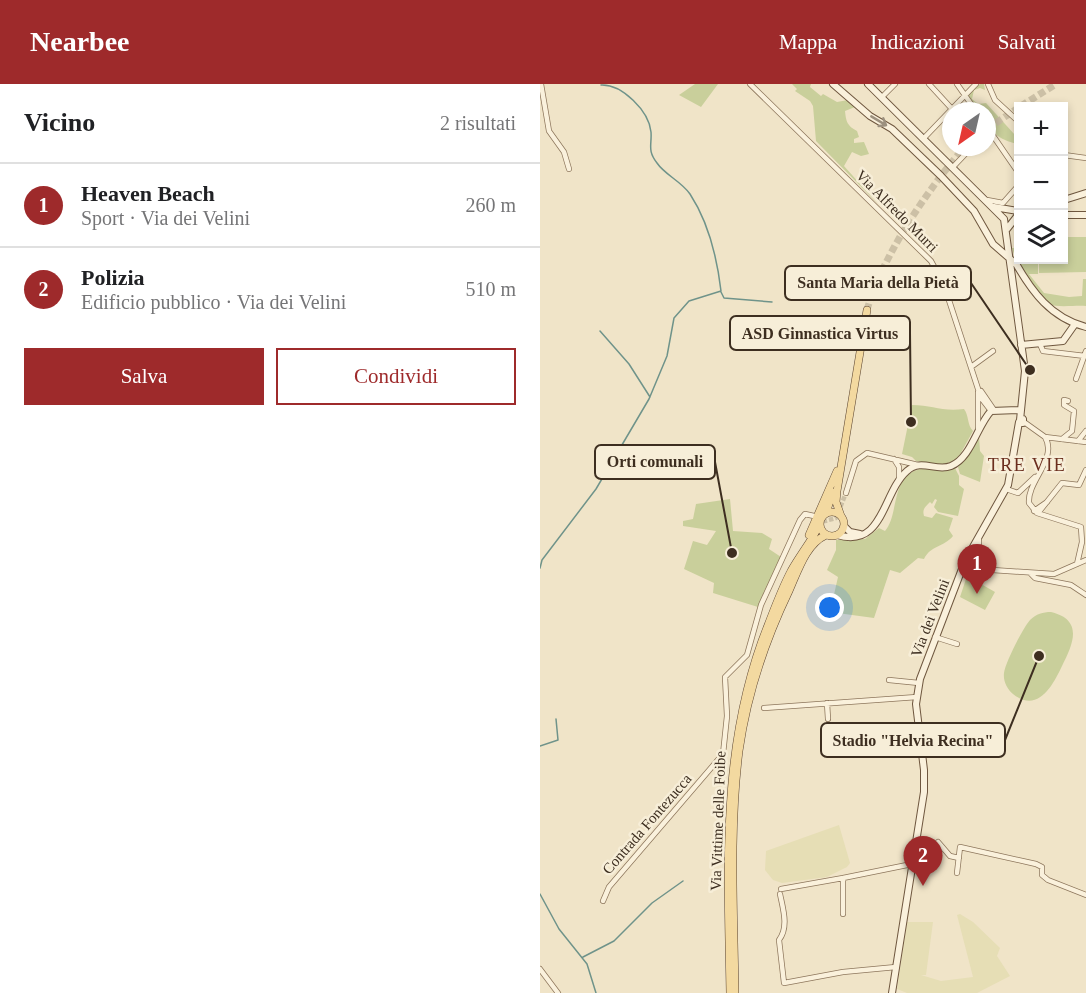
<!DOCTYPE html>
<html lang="it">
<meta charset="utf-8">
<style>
:root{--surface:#fff;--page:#f6f6f6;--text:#202124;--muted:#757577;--line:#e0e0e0;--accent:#9e2a2b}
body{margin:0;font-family:"Times New Roman",serif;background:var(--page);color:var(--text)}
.controls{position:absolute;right:18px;top:18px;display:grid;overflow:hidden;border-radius:0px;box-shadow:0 3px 9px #0003}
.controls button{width:54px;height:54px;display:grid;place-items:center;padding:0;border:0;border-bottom:2px solid var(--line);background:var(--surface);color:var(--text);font:30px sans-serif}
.compass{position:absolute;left:402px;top:18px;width:54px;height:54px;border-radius:50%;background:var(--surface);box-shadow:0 3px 9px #0003;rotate:214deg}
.you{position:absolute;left:290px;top:524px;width:21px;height:21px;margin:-15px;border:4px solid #fff;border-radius:50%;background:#1a73e8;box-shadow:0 0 0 9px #1a73e833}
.badge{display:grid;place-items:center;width:39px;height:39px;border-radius:50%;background:var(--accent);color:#fff;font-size:20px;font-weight:700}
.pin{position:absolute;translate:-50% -50px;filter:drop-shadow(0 2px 3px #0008)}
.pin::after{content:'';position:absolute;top:32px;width:21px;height:18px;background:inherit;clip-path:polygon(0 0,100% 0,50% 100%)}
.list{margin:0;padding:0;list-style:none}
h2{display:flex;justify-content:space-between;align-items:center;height:78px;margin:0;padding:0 24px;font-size:26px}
h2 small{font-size:20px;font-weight:400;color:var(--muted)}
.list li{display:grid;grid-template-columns:39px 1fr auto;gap:18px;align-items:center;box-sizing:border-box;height:84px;padding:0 24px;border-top:2px solid var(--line)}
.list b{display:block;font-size:22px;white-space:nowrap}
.list p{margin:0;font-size:20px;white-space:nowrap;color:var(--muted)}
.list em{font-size:20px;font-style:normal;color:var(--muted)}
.actions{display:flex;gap:12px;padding:18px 24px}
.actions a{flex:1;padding:14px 0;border:2px solid var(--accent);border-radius:0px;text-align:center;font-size:21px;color:var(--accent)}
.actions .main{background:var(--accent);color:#fff}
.icon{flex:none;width:33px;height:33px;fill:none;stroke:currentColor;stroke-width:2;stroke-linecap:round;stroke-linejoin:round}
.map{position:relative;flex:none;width:546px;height:909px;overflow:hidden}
header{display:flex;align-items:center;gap:36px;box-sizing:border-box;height:84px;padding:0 30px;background:var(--accent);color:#fff}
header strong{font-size:28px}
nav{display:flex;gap:33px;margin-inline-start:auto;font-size:21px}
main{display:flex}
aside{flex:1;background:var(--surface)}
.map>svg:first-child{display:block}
.farmland{fill:#e6deb5}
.green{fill:#c9cf9b}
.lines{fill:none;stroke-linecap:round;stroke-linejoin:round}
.stream{stroke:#6f938a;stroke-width:1.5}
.street-tunnel{stroke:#ccc0a6;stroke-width:4.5;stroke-dasharray:4.5 2;stroke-linecap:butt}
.primary-tunnel{stroke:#ccc0a6;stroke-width:7;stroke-dasharray:7 3.5;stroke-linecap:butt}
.street-casing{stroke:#8d765c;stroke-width:6}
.secondary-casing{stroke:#6f573f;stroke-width:8}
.primary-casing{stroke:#5b4430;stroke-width:8}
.street{stroke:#faf1dc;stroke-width:4.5}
.secondary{stroke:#faf1dc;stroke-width:6}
.primary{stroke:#f3d9a0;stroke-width:7}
.oneway{stroke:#9c907e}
.labels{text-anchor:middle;stroke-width:5;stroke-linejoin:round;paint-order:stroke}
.street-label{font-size:15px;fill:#3d2e20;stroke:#f7eed8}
.quarter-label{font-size:18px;letter-spacing:1.5px;fill:#6b2e1e;stroke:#f7eed8}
.leader{fill:none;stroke:#3d2e20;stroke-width:2}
.callout-dot{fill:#3d2e20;stroke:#f7eed8;stroke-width:2}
.callout{fill:#f7eed8;stroke:#3d2e20;stroke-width:2}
.callout-label{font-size:16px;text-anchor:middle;font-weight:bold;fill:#3d2e20}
</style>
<header>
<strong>Nearbee</strong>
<nav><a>Mappa</a><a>Indicazioni</a><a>Salvati</a></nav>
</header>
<main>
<aside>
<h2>Vicino<small>2 risultati</small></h2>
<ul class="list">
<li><span class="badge">1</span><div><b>Heaven Beach</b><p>Sport · Via dei Velini</p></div><em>260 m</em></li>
<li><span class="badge">2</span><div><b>Polizia</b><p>Edificio pubblico · Via dei Velini</p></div><em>510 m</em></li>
</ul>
<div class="actions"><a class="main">Salva</a><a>Condividi</a></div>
</aside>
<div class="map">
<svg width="546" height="909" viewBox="0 0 546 909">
<rect width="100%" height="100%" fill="#f0e4c8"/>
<path class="farmland" d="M299,741L310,779L307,783L287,793L242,799L233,796L225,786L226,767Z
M420,830L433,838L460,864L457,872L470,892L437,909H367L357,905L367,838H393L386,891H381L401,897L433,893L417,831Z"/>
<path class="green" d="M155,0H178L161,23L139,11Z
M252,0H271L270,3L281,12L283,10L297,18L308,16L315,23L305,27C306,37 307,42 317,47L319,53L314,55V59L324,58L329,70L321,72L312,68L304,82L338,120L276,57L273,22L270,17L255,7L257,5Z
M440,0H444L445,6L440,4L434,6L432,15L438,20L446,19L475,51L478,60C459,56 447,48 447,27H438L427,11Z
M524,153H546V188L499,189V176H524Z
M472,164H478V176H498V190H489L504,209L529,213L542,212L543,195H546V222C535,221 518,224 508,220C493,214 477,179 472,164Z
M372,321C392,321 402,328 424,325C429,331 427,341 433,347L417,376L401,381L376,377L372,373L362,370Z
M439,352L440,367L444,372L440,398L420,390L418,383Z
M415,384L419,392V401L424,405L418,432L398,428L394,423L397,416L395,415L392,420L390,418C385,423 382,425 384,432L392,434L396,429L413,434L409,446L413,452C404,463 391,461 384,475L378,474L360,489L350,486L334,534L290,528L298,493L287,486L296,466V456L325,455L339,444L345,447C359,431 351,393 377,386C390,382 402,390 415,384Z
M190,415L193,447L222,449L232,455L229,465L241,473L218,523L173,509L174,499L144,485L153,457L167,461L176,447L143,442V437L153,435L156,420Z
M427,492L455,508L445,526L420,513Z
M511,528C544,536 533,560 522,582C513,601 498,630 473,610C467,605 463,597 464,589C465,579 483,544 490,536C496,530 503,528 511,528Z"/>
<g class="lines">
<path class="stream" d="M181,208L184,214L232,218
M60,247L89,280L110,313
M0,484L2,476L56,405L109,315L127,272L134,234L149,217L181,207C177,173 169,139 150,110C141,97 125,91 117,79C107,66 112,61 111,48C109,27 82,0 61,1
M0,662L18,656L16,635
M0,810L19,845L47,880L56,909
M43,873L74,857L112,819L143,797"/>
<path class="street-tunnel" d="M277,433L285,437L296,434L306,409"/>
<path class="primary-tunnel" d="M481,22L516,0
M447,45L478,24
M327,226C342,173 388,104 425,63"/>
<g class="street-casing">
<path id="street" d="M1,0L9,47L24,68L29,85
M210,0L391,177L404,201L441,314L451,327
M389,0L412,25
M417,0L436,27
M448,0L455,16L478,37
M342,13L355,0
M447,43L478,88
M384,54L436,0
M524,71L546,74
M413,83L432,63
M447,116L463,119L478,102
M500,260L503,267L545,272
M431,283L453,267
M536,295L546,267
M441,307L454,326
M438,308V345
M484,338L505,353L546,358
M505,353C518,375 487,397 489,419L497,429L541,443L542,458L537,480
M522,355L532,347L534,327L524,321V316L528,317
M538,357L546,347
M354,375L359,383V395
M466,405L478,409L495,393
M306,409L316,377L327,369L378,381
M494,427L507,418
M498,429L522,399L539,401L546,386
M439,455L438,485L514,490L546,476
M490,489L495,494L531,501L546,511
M395,553L417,560
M349,596L379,599
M287,619L288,635
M224,624L377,613
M398,758L410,772L419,774
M417,789L420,763L496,780L502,783V791L508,796L546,811
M241,805L303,794
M240,810C243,825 249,843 239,856L244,899L303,888L356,883
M63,817L69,803L183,670L187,632L185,593L207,571L221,521L260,436L265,430L274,432
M303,830V794L372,780
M0,885L18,909"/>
</g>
<g class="secondary-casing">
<path id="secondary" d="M293,0L330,32L352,45L401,92L434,127L453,160L476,180
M328,0L464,135L485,287L480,336
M524,116L546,109
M454,123L478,127
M524,131H546
M467,145L478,131
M475,178C492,208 511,234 546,243
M481,261L523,257L535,240
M483,335V339H480V336Z
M304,442L310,448L320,450
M297,451C344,465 342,409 367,387C381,374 396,388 411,382C431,374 437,342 451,327L481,326
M352,909L384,708V686L376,620L380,595L425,477L468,401L479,338"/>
</g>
<g class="primary-casing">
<path id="primary" d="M280 440a12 12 0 1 1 24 0a12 12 0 1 1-24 0Z
M286,429L293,408
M301,432L296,418L297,407L327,226
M269,451L297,387
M190,909C188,783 180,660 228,541C235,523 242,504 251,487C260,471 272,456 280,440
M195,909C194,829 189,747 199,667C207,611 225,557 249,507C258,487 266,460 286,451"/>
</g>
<use href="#street" class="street"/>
<use href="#secondary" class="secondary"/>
<use href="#primary" class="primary"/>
</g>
<defs><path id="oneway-shaft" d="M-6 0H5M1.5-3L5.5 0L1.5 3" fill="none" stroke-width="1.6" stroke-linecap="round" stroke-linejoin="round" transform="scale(1.5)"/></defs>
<use class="oneway" href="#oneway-shaft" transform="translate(339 37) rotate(31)"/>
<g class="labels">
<g class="street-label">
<text transform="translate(357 127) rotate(45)" y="5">Via Alfredo Murri</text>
<text transform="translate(390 534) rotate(-69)" y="5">Via dei Velini</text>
<text transform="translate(178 737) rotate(-88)" y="5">Via Vittime delle Foibe</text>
<text transform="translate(107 740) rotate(-49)" y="5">Contrada Fontezucca</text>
</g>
<g class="quarter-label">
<text x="487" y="387">TRE VIE</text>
</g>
</g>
<path class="leader" d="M490 286L431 199M371 338L370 249M192 469L175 378M499 572L465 656"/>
<g class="callout-dot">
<circle cx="490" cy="286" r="6"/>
<circle cx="371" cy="338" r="6"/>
<circle cx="192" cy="469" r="6"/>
<circle cx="499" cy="572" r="6"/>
</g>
<g class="callout">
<rect x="245" y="182" width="186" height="34" rx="6"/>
<rect x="190" y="232" width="180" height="34" rx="6"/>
<rect x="55" y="361" width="120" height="34" rx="6"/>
<rect x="281" y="639" width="184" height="34" rx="6"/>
</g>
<g class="callout-label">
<text x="338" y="204">Santa Maria della Pietà</text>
<text x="280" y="255">ASD Ginnastica Virtus</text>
<text x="115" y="383">Orti comunali</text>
<text x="373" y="662">Stadio "Helvia Recina"</text>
</g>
</svg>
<div class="controls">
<button>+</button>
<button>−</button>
<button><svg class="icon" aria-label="layers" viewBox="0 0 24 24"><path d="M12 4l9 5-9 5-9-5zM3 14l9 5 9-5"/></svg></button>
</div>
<svg class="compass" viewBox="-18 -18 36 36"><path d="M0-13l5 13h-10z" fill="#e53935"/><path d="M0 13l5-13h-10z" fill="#757577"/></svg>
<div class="you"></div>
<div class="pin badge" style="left:437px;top:510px">1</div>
<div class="pin badge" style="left:383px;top:802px">2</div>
</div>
</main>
